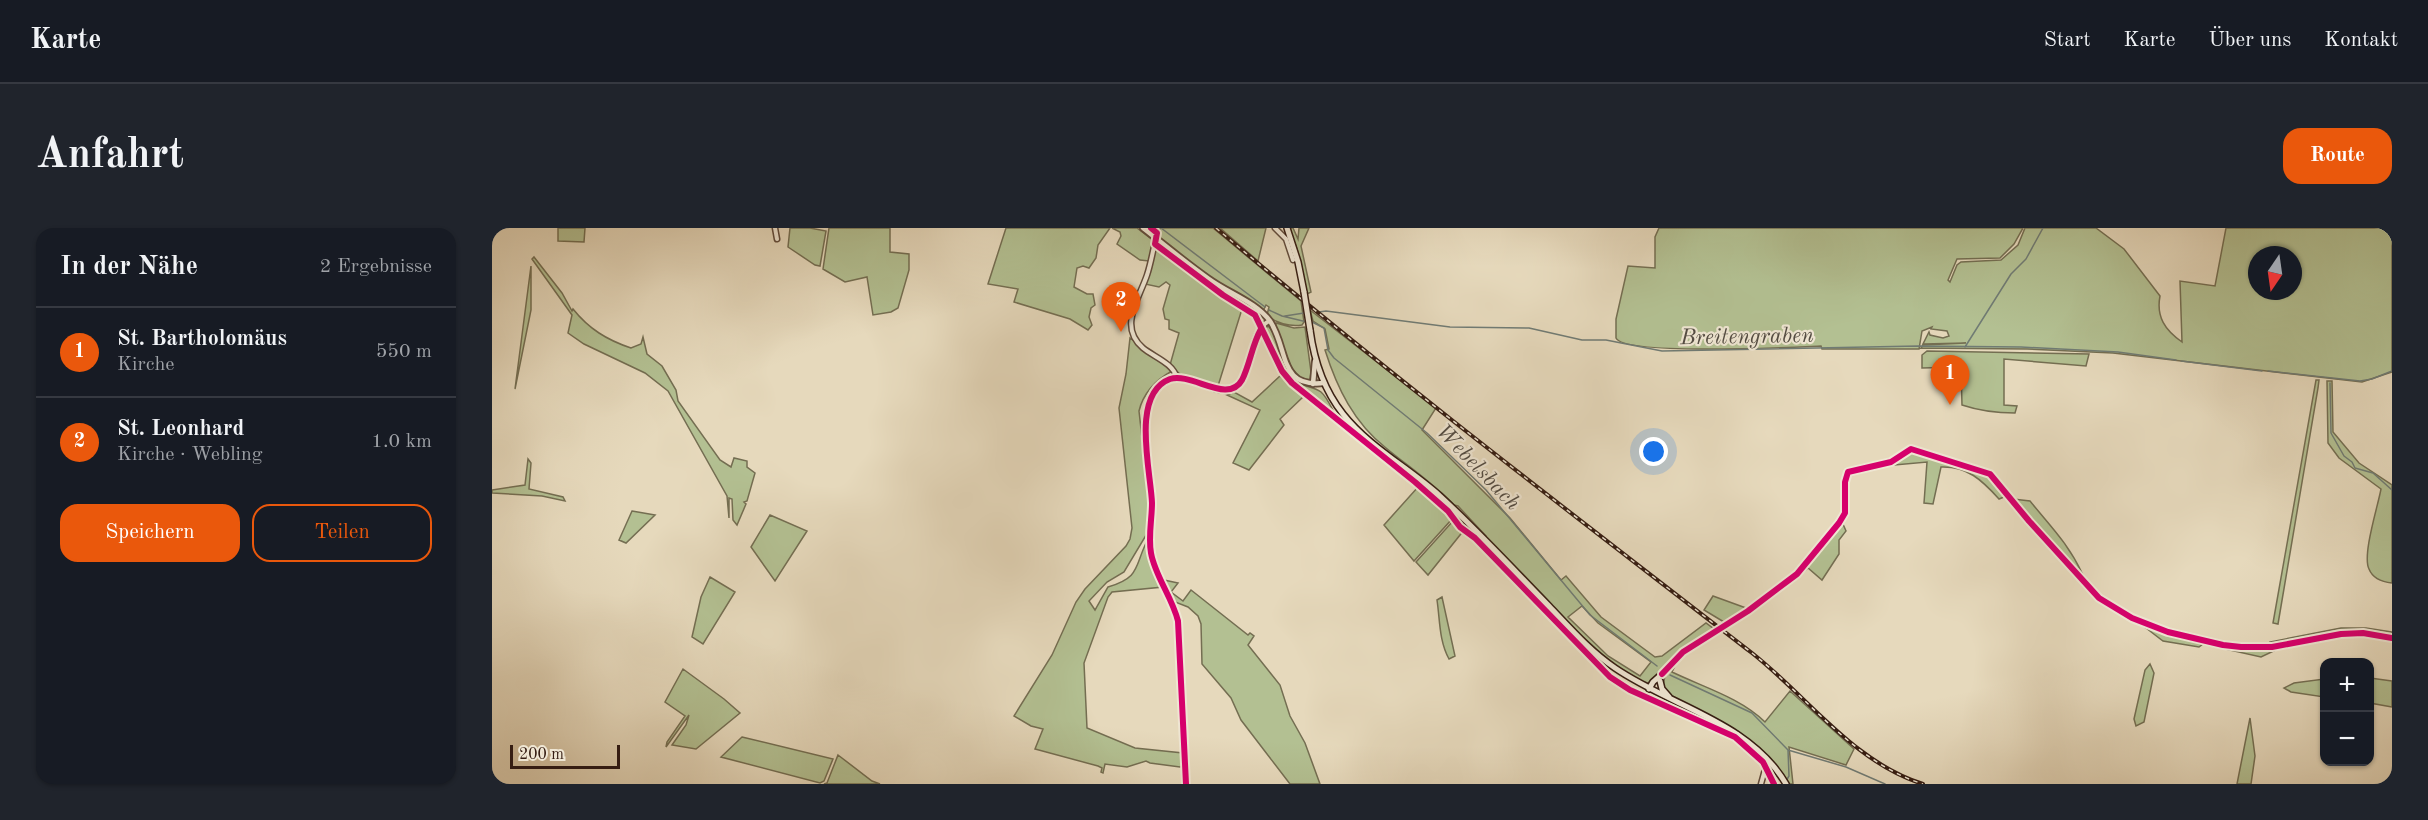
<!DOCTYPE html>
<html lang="de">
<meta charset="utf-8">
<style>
:root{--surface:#171b24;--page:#20242c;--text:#f1f3f6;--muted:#9ea1a6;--line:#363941;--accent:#ea580c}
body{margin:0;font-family:"Old Standard TT",serif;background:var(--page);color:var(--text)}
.controls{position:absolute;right:18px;bottom:18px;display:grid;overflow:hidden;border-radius:12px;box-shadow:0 2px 4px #0004}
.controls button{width:54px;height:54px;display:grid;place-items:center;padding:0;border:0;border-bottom:2px solid var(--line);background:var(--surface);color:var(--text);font:30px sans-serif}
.compass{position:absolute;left:1756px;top:18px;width:54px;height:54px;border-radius:50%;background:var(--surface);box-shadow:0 2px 4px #0004;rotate:193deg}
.scale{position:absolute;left:18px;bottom:15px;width:110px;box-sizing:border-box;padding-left:6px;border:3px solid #361d12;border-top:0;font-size:16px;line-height:21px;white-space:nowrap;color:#361d12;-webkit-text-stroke:4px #efe6d3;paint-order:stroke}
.you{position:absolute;left:1162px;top:224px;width:21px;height:21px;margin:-15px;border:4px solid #fff;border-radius:50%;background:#1a73e8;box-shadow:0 0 0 9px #1a73e833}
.badge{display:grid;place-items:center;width:39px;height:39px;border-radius:50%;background:var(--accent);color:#fff;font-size:20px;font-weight:700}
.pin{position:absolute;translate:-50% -50px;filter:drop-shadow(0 2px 3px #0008)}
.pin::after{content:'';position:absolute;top:32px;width:21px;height:18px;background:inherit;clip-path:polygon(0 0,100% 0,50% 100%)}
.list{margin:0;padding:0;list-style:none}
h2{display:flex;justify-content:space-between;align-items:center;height:78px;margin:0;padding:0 24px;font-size:26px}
h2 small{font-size:20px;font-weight:400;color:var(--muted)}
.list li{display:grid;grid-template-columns:39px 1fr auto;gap:18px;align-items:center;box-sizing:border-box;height:90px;padding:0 24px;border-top:2px solid var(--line)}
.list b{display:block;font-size:22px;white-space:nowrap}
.list p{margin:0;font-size:20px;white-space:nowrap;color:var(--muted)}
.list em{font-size:20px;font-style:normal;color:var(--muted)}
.actions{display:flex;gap:12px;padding:18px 24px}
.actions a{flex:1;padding:14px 0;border:2px solid var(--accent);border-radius:18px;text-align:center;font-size:21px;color:var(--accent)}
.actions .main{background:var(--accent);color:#fff}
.map{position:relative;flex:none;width:1900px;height:556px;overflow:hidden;border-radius:18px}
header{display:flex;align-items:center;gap:36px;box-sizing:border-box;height:84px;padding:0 30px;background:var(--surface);border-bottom:2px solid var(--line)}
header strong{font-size:28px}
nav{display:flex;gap:33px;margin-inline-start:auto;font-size:21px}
.intro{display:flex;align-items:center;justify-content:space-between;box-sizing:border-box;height:144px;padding:0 36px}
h1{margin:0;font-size:42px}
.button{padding:15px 27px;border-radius:18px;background:var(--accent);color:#fff;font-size:21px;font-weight:700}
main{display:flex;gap:36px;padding:0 36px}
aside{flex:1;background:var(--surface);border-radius:18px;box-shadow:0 2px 4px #0004}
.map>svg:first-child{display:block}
.green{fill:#b3c092;stroke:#746e52;stroke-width:1.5;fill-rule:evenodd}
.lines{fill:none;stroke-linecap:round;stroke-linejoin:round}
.stream{stroke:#707b74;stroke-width:1.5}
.minor-casing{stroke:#624c3c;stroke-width:7}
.tertiary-casing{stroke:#624c3c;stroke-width:8}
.secondary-casing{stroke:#361d12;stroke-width:8}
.minor{stroke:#efe6d3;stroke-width:4}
.tertiary{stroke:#efe6d3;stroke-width:4.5}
.secondary{stroke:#efe6d3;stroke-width:5}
.rail-casing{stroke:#361d12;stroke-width:4}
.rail{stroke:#efe6d3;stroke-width:1.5;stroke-dasharray:4.5;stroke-linecap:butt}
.secondary-bridge-casing{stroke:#361d12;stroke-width:8;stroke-linecap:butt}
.secondary-bridge{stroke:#efe6d3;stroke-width:5}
.cycleway-casing{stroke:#efe6d3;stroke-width:10}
.cycleway{stroke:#d6006c;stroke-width:6}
.labels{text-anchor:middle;stroke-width:4.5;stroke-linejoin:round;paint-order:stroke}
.water-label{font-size:22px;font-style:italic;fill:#534c43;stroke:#efe6d3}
</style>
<header>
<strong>Karte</strong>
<nav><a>Start</a><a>Karte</a><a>Über uns</a><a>Kontakt</a></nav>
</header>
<div class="intro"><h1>Anfahrt</h1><a class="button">Route</a></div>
<main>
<aside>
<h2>In der Nähe<small>2 Ergebnisse</small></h2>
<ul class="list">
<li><span class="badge">1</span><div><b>St. Bartholomäus</b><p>Kirche</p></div><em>550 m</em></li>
<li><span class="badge">2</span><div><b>St. Leonhard</b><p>Kirche · Webling</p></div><em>1.0 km</em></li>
</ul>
<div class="actions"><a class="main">Speichern</a><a>Teilen</a></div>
</aside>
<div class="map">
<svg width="1900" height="556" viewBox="0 0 1900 556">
<rect width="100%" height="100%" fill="#e6d9bc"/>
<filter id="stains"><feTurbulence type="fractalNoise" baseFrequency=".00333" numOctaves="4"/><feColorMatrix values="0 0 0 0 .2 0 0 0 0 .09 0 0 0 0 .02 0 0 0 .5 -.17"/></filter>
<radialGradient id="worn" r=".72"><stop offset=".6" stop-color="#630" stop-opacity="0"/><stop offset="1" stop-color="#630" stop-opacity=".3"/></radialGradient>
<path class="green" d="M66,0H93L92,14L66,13Z
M298,0H318L334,3L328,38L323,37L296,19Z
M337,0H398V24L417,26V42L406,80L399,84L381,87L375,49L353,54L331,41Z
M514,0H618L606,17L604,30L597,40L591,38L585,40L582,59L595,66H601L603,77L599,80L597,89L600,97L596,102L578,91L522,74L526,61L496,56Z
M620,0H645L662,13L657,33L648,32L625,16L629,8L628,4Z
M668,0H721L809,73L812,94L810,97C798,99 783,95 775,87L777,79L774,77L771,83L716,48L666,10Z
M728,0H774L766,33Z
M797,0H801L806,11L807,0H817L809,18L819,64L815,66L805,21Z
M1167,0H1531L1522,16L1508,30L1465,31L1456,52L1458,54L1465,37L1469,34L1509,32L1526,17L1533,0H1604L1632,21L1668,68C1664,89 1673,102 1690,114L1688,53L1723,58L1734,0H1900V144L1870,154L1621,125L1535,121L1429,120L1431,117L1474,115L1431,116L1437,104L1438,107L1451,110L1457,108L1455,103L1439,101L1440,99L1430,103L1427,121H1330L1329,118C1302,119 1133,128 1124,110V91L1136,38L1163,40V9ZM1765,27H1801V63H1765Z
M663,18L750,81L726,158L689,147L678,137L687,105L677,101V92L673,91L671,81L678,57L674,54L667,59L653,56Z
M42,29L70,65L80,83L81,81C97,101 115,112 139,120L149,116L151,109L155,126L170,138L184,162L186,173L228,232L239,239L242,230L255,233V239L263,245L255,273L252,274L254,276L245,297L241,292L240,271L237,270V290L235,268L176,163L153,145L92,116L76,105L80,87L40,31Z
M39,38V82L23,161Z
M818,82L944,180L930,202L1018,290L1069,352L1074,348L1109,389L1163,429L1170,428L1214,395L1222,401L1200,416L1156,455C1140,453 1110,427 1097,416L994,312V308L966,278L962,277C941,255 917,239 894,220C862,195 845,160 833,122L837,121L833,101L821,93ZM1090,378L1106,395L1159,434L1148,448L1116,428L1076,389Z
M784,95L802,100L813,99L819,144L818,152H810L799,139L783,99Z
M776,98C789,110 789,134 800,149C808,160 820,157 829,164C835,169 840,181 844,188L795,149L771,103Z
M638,110L680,143C664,152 651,166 647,183L657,274L656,304L632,344L615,354L597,373L603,382L616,359C649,349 642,339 655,313L658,328L671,359L620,364L616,369L592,435L595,500L643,520L691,525L692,537L688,539L658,535L654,533L635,539L613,536L611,545L609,544L610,540L606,538L543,521L551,501L539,498L522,488L560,427L584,374L593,361L634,318L638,311L640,300L627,180L634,146Z
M1435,123L1597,126L1594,138L1512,131V177L1525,178L1523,185C1504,185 1488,183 1470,177L1469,139L1430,140V127Z
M788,148L813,167L788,191L792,197L757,242L741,235L768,182L735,167L742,164L760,174Z
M1824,152H1827L1826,160L1786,396L1781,395Z
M1835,153H1840L1841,204L1867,235L1900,257V355C1890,354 1881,351 1877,341C1870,327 1886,278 1889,261L1847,230L1836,215Z
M1419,222L1468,236L1498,249L1540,297L1512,269L1507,271C1490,252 1475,238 1449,239L1441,276L1432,275L1435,234L1391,238L1401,234Z
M36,231L39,235L37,261L71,269L73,273L50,268L0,265V262L33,257Z
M926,259L960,291L922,333L892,297Z
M1521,271L1538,273C1559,299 1576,315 1591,347Z
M140,283L163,287L134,315L127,312Z
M278,287L315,303L283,353L259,319Z
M961,293L972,302L936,347L924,334Z
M1350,294L1354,303L1347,312V326L1330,352L1316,340L1303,351Z
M218,349L243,364L211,416L200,409L209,369Z
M672,352L686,355L679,364L691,373L699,362L756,407L758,405L762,408L756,417L788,457L798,488L813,515L828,556H798L749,492L739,470L710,436L709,396L706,388L696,379L683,374Z
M1221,368L1254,380L1232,394L1212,382Z
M950,369L963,428L957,431C947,413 948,392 945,372Z
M1637,390C1690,411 1732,423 1790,419L1769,429L1711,416L1707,419L1671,413L1654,400Z
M1849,400H1874L1900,404V409L1850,405L1779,417L1778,414Z
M1186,432L1180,444C1211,459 1249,470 1273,494L1298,463L1362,521L1354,537L1297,519L1301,556H1297L1281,534L1256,511L1175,465L1171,457L1173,448Z
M1658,436L1662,445L1652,494L1644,498L1642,491L1653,442Z
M191,441L232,471L248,485L204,521L180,517L194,497L197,487L174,519L175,514L193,488L173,474Z
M1878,450L1900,453V479L1878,475Z
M1832,451V469L1799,464L1792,460L1802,455Z
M1758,490L1763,528L1759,556H1745Z
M250,509L341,531L332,553L328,555L229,529Z
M346,527L380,553L388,556H332L335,555Z"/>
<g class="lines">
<path class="stream" d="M669,0L773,79
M777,82L790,88L815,94
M827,84L834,83L958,99L1037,100L1090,112H1114L1170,123L1426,118L1529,119L1626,124L1684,132
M793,88L812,85
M820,94L832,100L836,122L842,130L935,205L994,262L1098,387L1165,438
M1473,119L1519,46L1534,31L1551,0
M1689,133L1770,143
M1776,143L1868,153L1880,151L1900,143
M1838,155L1839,205L1852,228L1860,234L1863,240L1881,245L1900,262
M1178,447L1260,485L1296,522L1354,539L1393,556
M1294,553L1297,548L1296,522"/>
<g class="minor-casing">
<path id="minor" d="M283,0L285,11
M783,0L794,11L801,32
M664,10C661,22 659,35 655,47C647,71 626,99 651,120C662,129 681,135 685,150
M1170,446L1191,424L1256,383L1305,346L1347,295L1353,285V254L1356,244L1399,234L1419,221L1498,246L1537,293L1607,370L1640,390L1676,404L1731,417L1749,419H1780L1849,406L1871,405L1900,410
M1245,506L1243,509L1263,525L1274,538L1269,556
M694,556L686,393C680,369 664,348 659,325C656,309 660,291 660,275C659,242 639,176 673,154C695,140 726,172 743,160C762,147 755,105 777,93"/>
</g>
<g class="tertiary-casing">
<path id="tertiary" d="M651,0C673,17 694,35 717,51C736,65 764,74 778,93C797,122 786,160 832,155
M821,156L823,133"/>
</g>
<g class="secondary-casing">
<path id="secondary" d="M795,0L806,34L812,64
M818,102C822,132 832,162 851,186C877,219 917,240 948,268C986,303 1021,341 1057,378C1078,400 1098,423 1123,440C1180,479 1258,494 1294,556
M1168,453L1170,461L1177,469
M1157,461L1161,454L1170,446"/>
</g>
<use href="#minor" class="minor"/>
<use href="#tertiary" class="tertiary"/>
<use href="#secondary" class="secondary"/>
<g class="rail-casing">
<path id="rail" d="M724,0C898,147 1080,286 1260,425C1316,469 1361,534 1431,556"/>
</g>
<use href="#rail" class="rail"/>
<g class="secondary-bridge-casing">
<path id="secondary-bridge" d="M812,64L818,102"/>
</g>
<use href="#secondary-bridge" class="secondary-bridge"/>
<g class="cycleway-casing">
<path id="cycleway" d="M659,0L665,5L663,16L731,67L763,87L790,143L800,155L923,254L956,283L968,299L983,310L1118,449L1138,462L1243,509L1271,534L1282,556
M1170,446L1191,424L1256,383L1305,346L1347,295L1353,285V254L1356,244L1399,234L1419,221L1498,246L1537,293L1607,370L1640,390L1676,404L1731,417L1749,419H1780L1849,406L1871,405L1900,410
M694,556L686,393C680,369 663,348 659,325C656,309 660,291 660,275C659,244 638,166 678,151C700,144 736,177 750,152C758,136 760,117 769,101"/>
</g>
<use href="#cycleway" class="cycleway"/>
</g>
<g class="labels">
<g class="water-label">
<text transform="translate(1255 107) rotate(-1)" y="8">Breitengraben</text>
<text transform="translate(987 238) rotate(46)" y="8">Webelsbach</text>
</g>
</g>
<rect width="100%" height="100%" filter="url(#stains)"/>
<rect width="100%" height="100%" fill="url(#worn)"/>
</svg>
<div class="controls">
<button>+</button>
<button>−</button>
</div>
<svg class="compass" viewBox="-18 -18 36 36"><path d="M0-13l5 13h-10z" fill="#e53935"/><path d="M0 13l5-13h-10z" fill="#9ea1a6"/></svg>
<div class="scale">200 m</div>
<div class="you"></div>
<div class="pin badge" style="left:1458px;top:177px">1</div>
<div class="pin badge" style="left:629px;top:104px">2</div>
</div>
</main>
